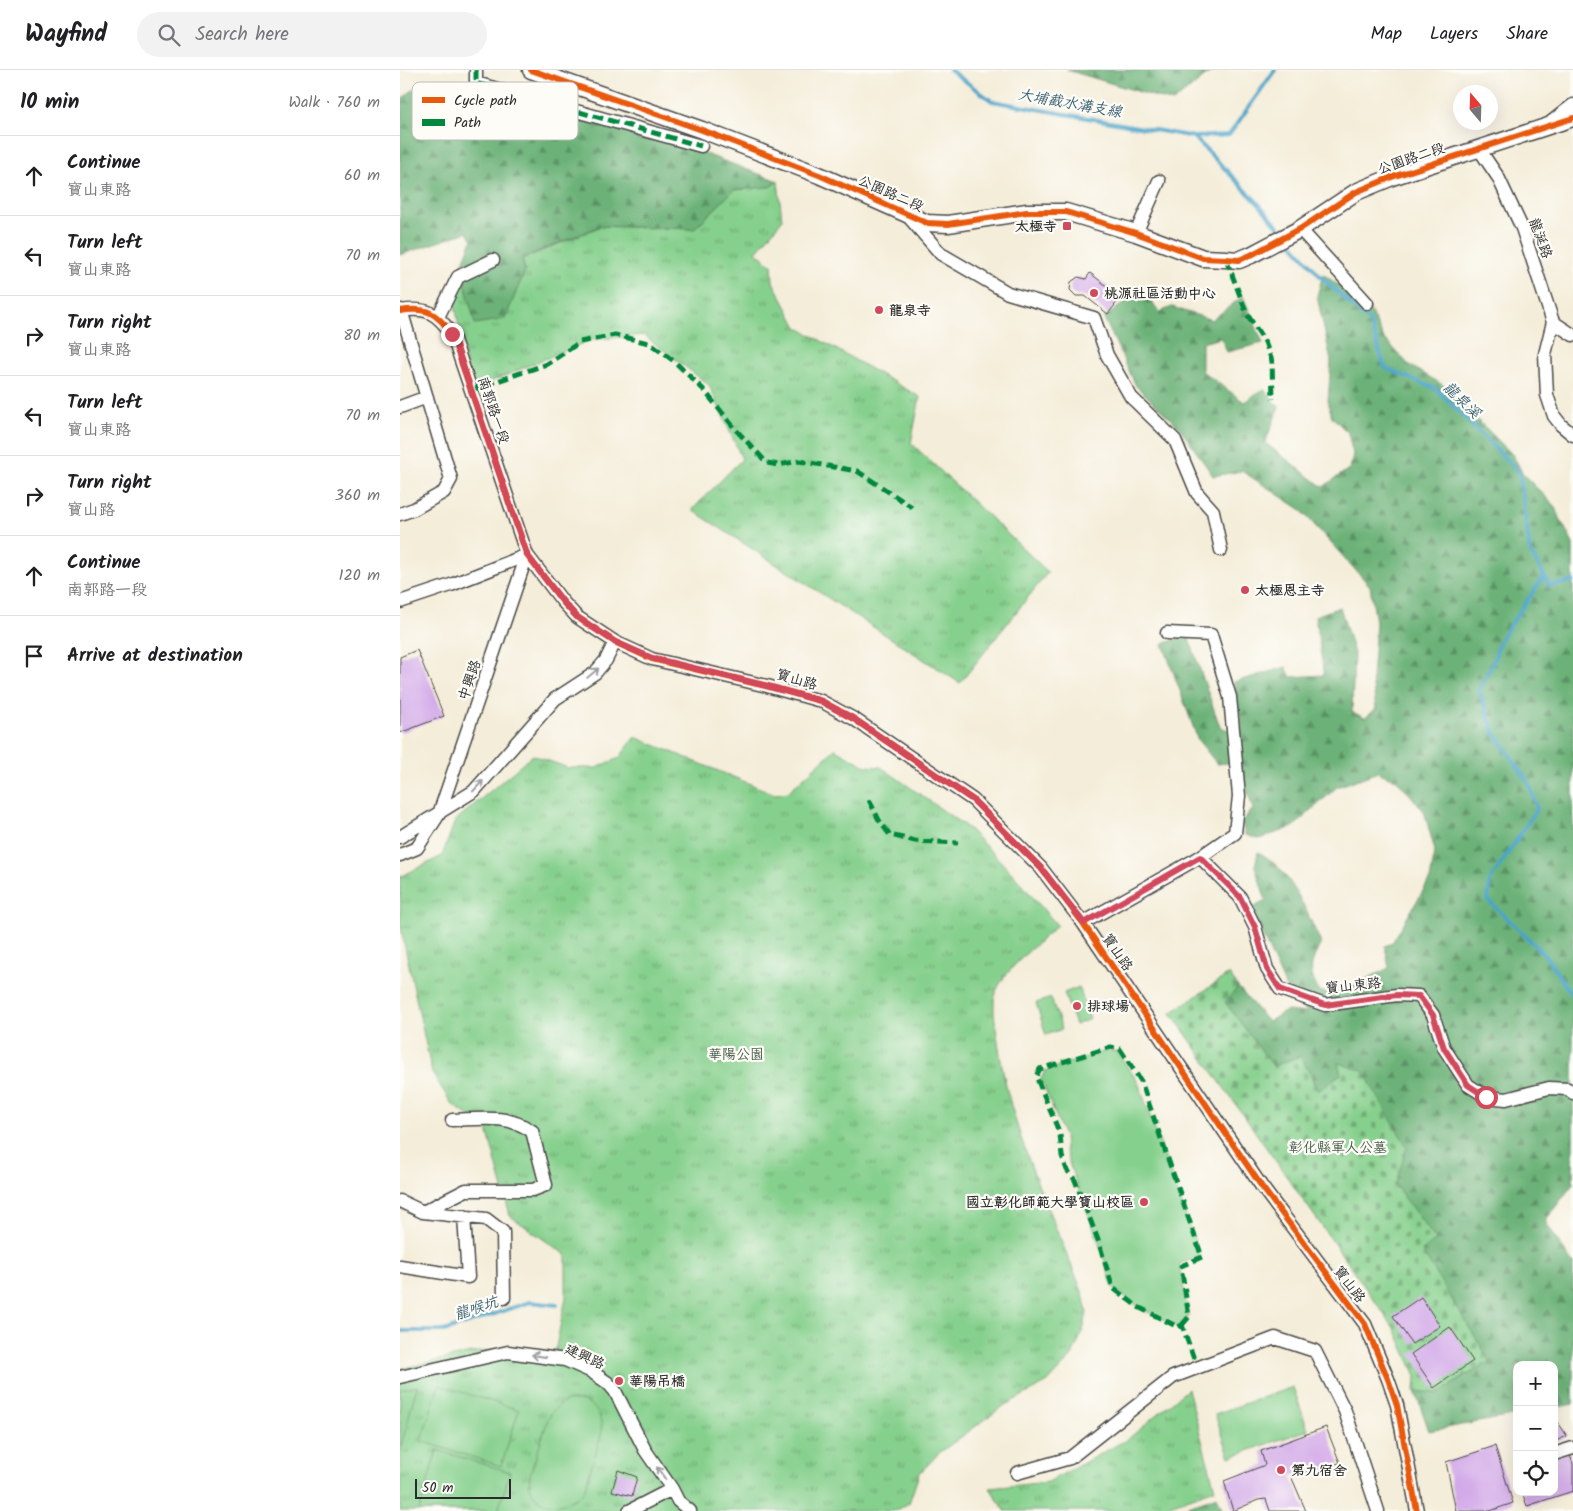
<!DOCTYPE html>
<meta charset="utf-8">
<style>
:root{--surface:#fff;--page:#f2f2f2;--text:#202124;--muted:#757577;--line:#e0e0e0}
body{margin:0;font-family:Kalam,"LXGW WenKai TC",sans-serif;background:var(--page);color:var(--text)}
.controls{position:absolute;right:15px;bottom:15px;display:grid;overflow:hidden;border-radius:10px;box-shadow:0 5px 20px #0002}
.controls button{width:45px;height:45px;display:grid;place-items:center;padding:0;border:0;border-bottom:1px solid var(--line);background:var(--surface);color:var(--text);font:25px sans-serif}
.compass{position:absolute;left:1053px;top:15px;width:45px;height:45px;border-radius:50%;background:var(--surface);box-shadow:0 5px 20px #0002;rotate:341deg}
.scale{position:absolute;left:15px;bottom:12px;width:96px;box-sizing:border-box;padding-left:5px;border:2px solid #2b2b2b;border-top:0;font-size:14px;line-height:18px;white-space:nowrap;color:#2b2b2b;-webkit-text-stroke:4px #fdfcf7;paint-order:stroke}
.stop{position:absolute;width:15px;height:15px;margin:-11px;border:4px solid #d1495b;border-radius:50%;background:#fff}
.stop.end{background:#d1495b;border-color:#fff;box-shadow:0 1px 5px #0008}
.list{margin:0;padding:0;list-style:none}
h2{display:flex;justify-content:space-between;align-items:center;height:65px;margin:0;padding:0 20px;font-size:21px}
h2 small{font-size:16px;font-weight:400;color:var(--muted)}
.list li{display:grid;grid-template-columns:32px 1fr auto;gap:15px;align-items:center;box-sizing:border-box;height:80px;padding:0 20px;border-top:1px solid var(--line)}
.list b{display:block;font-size:19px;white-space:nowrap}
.list p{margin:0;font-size:16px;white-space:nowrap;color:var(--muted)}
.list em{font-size:16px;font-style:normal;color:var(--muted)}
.icon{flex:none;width:28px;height:28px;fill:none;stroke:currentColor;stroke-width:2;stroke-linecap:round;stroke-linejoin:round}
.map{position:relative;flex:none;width:1173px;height:1441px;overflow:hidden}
header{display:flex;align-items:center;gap:30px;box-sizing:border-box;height:70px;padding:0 25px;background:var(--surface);border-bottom:1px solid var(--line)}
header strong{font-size:24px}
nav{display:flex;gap:28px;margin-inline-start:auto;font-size:18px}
.search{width:350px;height:45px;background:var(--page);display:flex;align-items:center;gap:12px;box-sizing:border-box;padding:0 18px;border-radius:28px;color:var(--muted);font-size:19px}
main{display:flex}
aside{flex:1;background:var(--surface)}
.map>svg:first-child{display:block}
.grass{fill:url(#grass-tufts);stroke:#587e5c}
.forest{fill:url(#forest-firs);stroke:#4c6e52}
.cemetery{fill:url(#cemetery-stones);stroke:#587e5c}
.pitch{fill:#86d08d;stroke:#587e5c}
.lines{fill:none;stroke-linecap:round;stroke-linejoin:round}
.stream{stroke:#4ca4c9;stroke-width:4}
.building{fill:#d3aae9}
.minor-casing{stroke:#494845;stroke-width:15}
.major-casing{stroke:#494845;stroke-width:19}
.minor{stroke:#fff;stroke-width:12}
.major{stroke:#fff;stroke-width:16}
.quiet{stroke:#00873e;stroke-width:5;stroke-dasharray:10 5;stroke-linecap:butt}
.cycleway-casing{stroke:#fdfcf7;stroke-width:9}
.cycleway{stroke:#e8590c;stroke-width:6}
.oneway{stroke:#a0a0a0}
.route{stroke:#d1495b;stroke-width:6}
.poi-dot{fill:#d1495b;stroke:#fdfcf7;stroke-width:2}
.labels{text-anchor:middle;stroke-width:4.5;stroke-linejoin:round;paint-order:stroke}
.street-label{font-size:14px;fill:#2b2b2b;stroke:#fdfcf7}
.poi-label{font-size:14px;font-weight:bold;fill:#2b2b2b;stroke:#fdfcf7;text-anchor:start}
.park-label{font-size:14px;fill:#465d48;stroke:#fdfcf7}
.water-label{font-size:15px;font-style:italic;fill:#3a6172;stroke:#fdfcf7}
.key{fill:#fdfcf7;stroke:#bebdba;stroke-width:1}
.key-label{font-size:14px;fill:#2b2b2b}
</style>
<header>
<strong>Wayfind</strong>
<div class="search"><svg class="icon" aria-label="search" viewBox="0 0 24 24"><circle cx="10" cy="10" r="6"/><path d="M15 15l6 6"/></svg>Search here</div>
<nav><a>Map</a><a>Layers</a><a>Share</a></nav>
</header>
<main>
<aside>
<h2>10 min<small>Walk · 760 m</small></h2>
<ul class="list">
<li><svg class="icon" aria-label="ahead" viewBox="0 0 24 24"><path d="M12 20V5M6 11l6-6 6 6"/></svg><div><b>Continue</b><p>寶山東路</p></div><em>60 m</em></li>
<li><svg class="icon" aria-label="left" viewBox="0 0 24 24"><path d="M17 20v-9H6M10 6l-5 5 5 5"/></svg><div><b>Turn left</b><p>寶山東路</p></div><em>70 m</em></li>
<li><svg class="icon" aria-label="right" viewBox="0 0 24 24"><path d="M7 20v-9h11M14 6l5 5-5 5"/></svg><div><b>Turn right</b><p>寶山東路</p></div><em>80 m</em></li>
<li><svg class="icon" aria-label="left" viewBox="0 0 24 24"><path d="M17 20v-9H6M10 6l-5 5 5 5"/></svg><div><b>Turn left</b><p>寶山東路</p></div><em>70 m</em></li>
<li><svg class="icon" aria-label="right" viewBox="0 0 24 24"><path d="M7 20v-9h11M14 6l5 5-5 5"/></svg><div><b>Turn right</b><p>寶山路</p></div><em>360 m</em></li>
<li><svg class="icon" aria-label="ahead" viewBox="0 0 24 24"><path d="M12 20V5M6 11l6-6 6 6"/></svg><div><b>Continue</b><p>南郭路一段</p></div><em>120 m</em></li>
<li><svg class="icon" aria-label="arrive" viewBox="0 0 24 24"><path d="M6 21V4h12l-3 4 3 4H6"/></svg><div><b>Arrive at destination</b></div></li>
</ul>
</aside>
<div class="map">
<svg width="1173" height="1441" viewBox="0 0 1173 1441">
<defs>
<pattern id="grass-tufts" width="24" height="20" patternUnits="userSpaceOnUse" patternTransform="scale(1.25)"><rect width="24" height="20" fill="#86d08d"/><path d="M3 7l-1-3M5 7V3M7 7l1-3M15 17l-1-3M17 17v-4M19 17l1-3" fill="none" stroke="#6ea973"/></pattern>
<pattern id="forest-firs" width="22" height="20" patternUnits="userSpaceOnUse" patternTransform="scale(1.25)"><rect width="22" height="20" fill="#6cb278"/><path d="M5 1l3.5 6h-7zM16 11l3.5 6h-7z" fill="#599163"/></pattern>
<pattern id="cemetery-stones" width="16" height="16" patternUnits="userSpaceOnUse" patternTransform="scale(1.25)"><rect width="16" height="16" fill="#86d08d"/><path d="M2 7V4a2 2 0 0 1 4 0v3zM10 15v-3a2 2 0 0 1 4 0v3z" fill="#6ea973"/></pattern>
</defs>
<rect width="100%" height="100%" fill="#fdfcf7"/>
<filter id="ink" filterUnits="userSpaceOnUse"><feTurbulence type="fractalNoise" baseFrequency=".02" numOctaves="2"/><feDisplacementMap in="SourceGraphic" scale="10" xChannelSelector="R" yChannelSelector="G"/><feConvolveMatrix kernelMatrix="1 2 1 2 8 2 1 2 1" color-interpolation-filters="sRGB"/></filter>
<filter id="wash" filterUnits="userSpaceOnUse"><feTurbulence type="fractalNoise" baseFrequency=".0096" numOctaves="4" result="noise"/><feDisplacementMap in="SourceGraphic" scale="20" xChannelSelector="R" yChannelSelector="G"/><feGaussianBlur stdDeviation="1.12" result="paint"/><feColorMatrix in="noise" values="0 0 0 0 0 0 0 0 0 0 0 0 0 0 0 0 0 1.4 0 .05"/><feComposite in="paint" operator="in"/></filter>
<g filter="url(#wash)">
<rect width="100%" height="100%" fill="#f4edd9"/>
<path class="grass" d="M378,111L382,150L356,182L372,195L373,212L397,257L520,327L511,373L648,502L560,613L292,440L342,389L309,315L244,265L190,270L71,320L52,219L201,156L294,159L334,120Z
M235,667L375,724L388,722L435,679L466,696L481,697L568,758L610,801L657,855C640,872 600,903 595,925C592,939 596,957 598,971C609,1060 651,1142 683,1224L687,1243L683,1260L672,1286L648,1312L605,1335L539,1383L519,1404L509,1433L494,1441H0V1299L71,1283L114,1277L155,1282L166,1227V1185L110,1146L86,1055L70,1047L52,1034L32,1003L0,854V807L42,786L55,751L133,685L168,698H196L219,688Z
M788,1319L815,1419L753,1441H605L590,1418L648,1412L728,1369Z"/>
<path class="forest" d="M667,0H813L773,32Z
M23,12L88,19L249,63L378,111L370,117L334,120L294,159L201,156L122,188L125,201L105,249L75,254L61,197L72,170L67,162L0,185V30Z
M923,204L968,236L983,267L1009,295L1043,315L1113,385L1123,404L1153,434L1173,474V1114L1145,1151L1173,1194V1334L1154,1338V1295H1117V1345L1029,1361L1015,1321L1038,1323L1090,1291L1021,1180L1036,1170L995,1115L938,993L941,1004L918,1021L901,986L873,996L825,932L838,917L868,952L886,941L908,943L887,920L854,846L852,838L866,831L855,796L858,782C891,799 906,841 921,873C911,893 907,900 919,921L933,925L989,898L985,876L992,873L1030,809L1035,781L1024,741L998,711L978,702L937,717L893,757L859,769L845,765L842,751L853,739L838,692L817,694L798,670L763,574L788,565L820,657L828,660L842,655L834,612L886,597L891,607L924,605L915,546L940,537L954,583L952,642L965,648L976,639L972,609L976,552L970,516L900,439L842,401L813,406L780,358L736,316L704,248L741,220L760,242L772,237L812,250L843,226L863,273L827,282L821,268L802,273V301L844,332L864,319L879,337L865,373L923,417L950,398L953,384L948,363L932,347L928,332L931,291L917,226Z
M817,1426L823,1441H774Z"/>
<path class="cemetery" d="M829,904L838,917L825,932L873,996L901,986L918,1021L941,1004L938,993L963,1001L1007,1077L995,1115L1036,1170L1022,1181L1090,1291L1038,1323L1015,1321L1016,1306L996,1261L771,943Z"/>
<path class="pitch" d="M679,917L690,949L675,955L664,923Z
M651,928L662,959L646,965L636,933Z
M708,980L717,982L738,1012L800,1186L779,1194L789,1247L778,1257L738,1237L713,1218L698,1170L671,1099L665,1079L664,1066L641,1009L645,1001Z
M39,1315L119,1340L101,1396L21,1371Z
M17,1316L0,1380V1320Z
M893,1317L908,1360L830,1387L815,1344Z
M168,1330C192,1329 204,1341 201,1365L184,1421C167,1441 125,1441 130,1405L148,1349C153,1339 158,1335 168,1330Z
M37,1380L110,1402L98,1441H19Z"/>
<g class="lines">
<path class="stream" d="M550,0L592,31L794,67L829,65L875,0
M794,67L857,132L883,162
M889,170L921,207L970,252L985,298L1036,319L1119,402L1130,482L1150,516L1173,511
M1144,506L1100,570L1094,591L1079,619L1094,662L1129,713L1137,739L1090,810L1088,830L1145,885L1173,927
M0,1261H44L130,1232L157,1235"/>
</g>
<g id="blocks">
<path class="building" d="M690,203L721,227L708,244L685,226H676L670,220L671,212L678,207L686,209Z
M17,580L44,646L0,663V587Z
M1021,1227L1040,1256L1012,1274L993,1246Z
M1050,1257L1073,1291L1034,1318L1011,1284Z
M1154,1346L1167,1366L1156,1371V1376L1154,1377Z
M926,1357L940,1393L891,1406L906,1441H870L866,1429L858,1430L833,1441L824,1411L865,1395L861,1381Z
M1095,1376L1113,1433L1090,1441H1056L1046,1392Z
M1169,1382L1173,1394V1421L1127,1436L1122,1422H1154V1387Z
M218,1400L237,1407L232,1426L212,1421Z"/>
</g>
</g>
<g filter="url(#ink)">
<use href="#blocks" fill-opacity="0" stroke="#494845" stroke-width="1"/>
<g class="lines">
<g class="minor-casing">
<path id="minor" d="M76,0V13L301,76
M1150,53L1173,35
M1079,79L1098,107L1122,158L1153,252L1173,265
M508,146L541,184L608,223L694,248L707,285L731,327L775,370L797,423L813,441L821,480
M900,159L967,233
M736,163L759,111
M0,241C27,237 36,242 52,264L127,485L163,532L177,547L215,572L252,589L367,616L421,631L454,649L573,730L641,798L683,853L862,1117L965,1254L988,1309L997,1335L1017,1441
M38,247L58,207L93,190
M1153,252L1145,284L1147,325L1154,346L1161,355L1173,365
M0,337L27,327
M0,444L14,439L44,422L51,409L1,240
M0,532L51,515L127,485
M767,563L811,565L830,627L839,726L835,763L800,787
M0,767L74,721L155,629L195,603L206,590L215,572
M0,785L17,778L39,744L127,485
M683,853L800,787L840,827L855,857L867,899L880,919L925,935L997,925L1019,926L1033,945L1044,978L1068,1015L1087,1027L1106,1029L1149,1018L1168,1019L1173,1023
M0,1131L23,1142L86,1149L103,1162L104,1228
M23,1142L66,1120H133L146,1115L132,1061C107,1044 81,1049 52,1050
M0,1196L68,1207L64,1146
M0,1307L108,1282L165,1290L192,1302L208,1313L215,1321L245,1380L272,1419L278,1431L290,1441
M1154,1384L1173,1378
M617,1403L670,1388L773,1307L875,1268L915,1281L945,1341L978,1441
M229,1441L272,1419"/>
</g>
<g class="major-casing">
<path id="major" d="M131,0L302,60L419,105L527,153L548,154L627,142H666L736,163L803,188L826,189L839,190L851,185L900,159L956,122L992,107L1173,48"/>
</g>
<use href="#minor" class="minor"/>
<use href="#major" class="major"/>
<path class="quiet" d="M76,0V13L301,76
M826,189L847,244L865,272L872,291L873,329
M71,320L147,294L180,272L215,265L249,273L274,291L303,319L337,361L367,393L379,395L399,391L457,401L512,437
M469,730L479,750L490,765L515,771L558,773
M782,1255L789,1247L781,1196L802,1187L741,1011L720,979L711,977L640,999L636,1006L660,1064L662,1086L667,1100L675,1110L698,1170L713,1218L738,1237L778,1257L782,1255L794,1289"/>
<g class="cycleway-casing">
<path id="cycleway" d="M131,0L302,60L419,105L527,153L548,154L627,142H666L736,163L803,188L826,189L839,190L851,185L900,159L956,122L992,107L1173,48
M0,241C27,237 36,242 52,264L127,485L163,532L177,547L215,572L252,589L367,616L421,631L454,649L573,730L641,798L683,853L862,1117L965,1254L988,1309L997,1335L1017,1441"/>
</g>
<use href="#cycleway" class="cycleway"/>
</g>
<defs><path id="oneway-shaft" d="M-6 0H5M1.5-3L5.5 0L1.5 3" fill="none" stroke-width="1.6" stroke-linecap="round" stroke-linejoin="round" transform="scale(1.25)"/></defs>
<g class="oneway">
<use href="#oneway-shaft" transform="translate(193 603) rotate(-40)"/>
<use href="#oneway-shaft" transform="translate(78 716) rotate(-47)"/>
<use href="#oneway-shaft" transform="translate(139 1286) rotate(-171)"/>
<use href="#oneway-shaft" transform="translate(261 1403) rotate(-125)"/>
</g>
</g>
<g class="lines" filter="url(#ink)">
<path class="route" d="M52,264L127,485L163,532L177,547L215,572L252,588L367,616L421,631L454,649L573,730L641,798L684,853L800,787L840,827L855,857L867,899L880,919L925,935L997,925L1019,926L1033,945L1044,978L1068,1015L1086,1027"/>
</g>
<g class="poi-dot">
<rect x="662" y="151" width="10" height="10" rx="2.5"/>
<circle cx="694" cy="223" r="5"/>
<circle cx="479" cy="240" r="5"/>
<circle cx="845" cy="520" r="5"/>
<circle cx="677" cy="936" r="5"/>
<circle cx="744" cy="1132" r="5"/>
<circle cx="219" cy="1311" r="5"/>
<circle cx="881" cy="1400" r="5"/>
</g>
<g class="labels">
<g class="street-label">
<text transform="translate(1011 88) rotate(-19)" y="5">公園路二段</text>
<text transform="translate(491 123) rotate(24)" y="5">公園路二段</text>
<text transform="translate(1141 168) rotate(70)" y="5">龍涎路</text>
<text transform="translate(94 340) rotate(71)" y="5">南郭路一段</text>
<text transform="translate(397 609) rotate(16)" y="5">寶山路</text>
<text transform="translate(69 610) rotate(-71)" y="5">中興路</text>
<text transform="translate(718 882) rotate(56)" y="5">寶山路</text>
<text transform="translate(953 915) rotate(-6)" y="5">寶山東路</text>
<text transform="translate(950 1214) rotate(53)" y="5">寶山路</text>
<text transform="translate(185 1286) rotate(24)" y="5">建興路</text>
</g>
<g class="poi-label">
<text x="657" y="161" text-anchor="end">太極寺</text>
<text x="704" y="228">桃源社區活動中心</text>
<text x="489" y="245">龍泉寺</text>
<text x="855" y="525">太極恩主寺</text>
<text x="687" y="941">排球場</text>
<text x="734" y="1137" text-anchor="end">國立彰化師範大學寶山校區</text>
<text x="229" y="1316">華陽吊橋</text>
<text x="891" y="1405">第九宿舍</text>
</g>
<g class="park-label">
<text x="336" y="989">華陽公園</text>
<text x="938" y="1082">彰化縣軍人公墓</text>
</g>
<g class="water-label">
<text transform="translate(670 33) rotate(10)" y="5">大埔截水溝支線</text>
<text transform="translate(1062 330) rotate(44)" y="5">龍泉溪</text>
<text transform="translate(76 1238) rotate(-18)" y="5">龍喉坑</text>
</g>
</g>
<rect x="12" y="12" width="166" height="58" rx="8" class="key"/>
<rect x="22" y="27" width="23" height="6" fill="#e8590c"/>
<rect x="22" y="49" width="23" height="7" fill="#00873e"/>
<g class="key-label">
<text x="54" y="35">Cycle path</text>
<text x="54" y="57">Path</text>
</g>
</svg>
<div class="controls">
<button>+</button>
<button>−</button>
<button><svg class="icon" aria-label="locate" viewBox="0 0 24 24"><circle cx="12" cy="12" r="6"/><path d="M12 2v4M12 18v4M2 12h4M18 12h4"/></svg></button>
</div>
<svg class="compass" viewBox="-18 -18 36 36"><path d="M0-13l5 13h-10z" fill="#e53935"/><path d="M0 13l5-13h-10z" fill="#757577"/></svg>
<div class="scale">50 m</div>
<div class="stop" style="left:1086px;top:1027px"></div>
<div class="stop end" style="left:52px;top:264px"></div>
</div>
</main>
